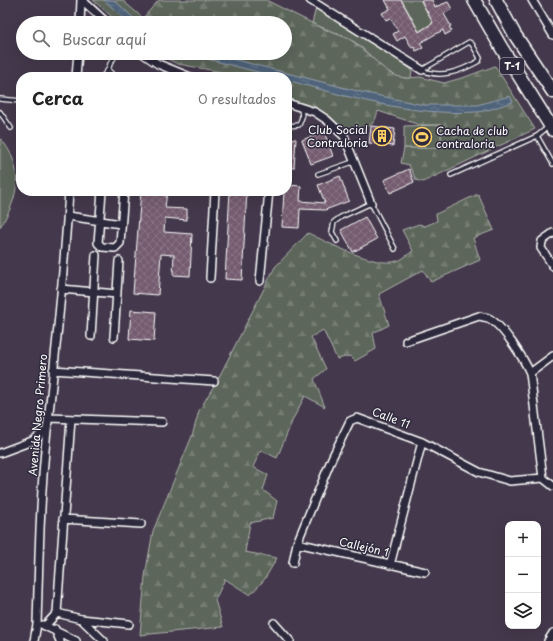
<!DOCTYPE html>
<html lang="es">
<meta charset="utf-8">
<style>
:root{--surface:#fff;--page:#f2f2f2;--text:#222;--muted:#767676;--line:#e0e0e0}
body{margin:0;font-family:"Playpen Sans",sans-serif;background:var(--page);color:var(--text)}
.controls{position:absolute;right:12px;bottom:12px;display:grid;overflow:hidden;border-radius:8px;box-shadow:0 4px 16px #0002}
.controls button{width:36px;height:36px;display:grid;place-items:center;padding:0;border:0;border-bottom:1px solid var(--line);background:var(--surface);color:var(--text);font:20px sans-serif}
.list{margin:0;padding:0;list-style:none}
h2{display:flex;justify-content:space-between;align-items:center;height:52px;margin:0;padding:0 16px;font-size:17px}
h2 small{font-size:13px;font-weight:400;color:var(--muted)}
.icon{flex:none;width:22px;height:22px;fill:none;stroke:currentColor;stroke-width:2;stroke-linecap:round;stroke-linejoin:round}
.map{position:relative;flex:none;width:553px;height:641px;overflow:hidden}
.search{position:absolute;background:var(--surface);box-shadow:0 4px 16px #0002;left:16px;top:16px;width:276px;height:44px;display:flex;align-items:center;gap:10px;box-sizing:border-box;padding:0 14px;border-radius:22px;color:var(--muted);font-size:15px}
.panel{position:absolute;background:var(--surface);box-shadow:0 4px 16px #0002;left:16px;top:72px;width:276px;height:124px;border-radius:16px}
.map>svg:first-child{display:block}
.forest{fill:url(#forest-firs);stroke:#aeb2ac}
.park{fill:#5d665a;stroke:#aeb2ac}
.water{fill:url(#water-ripples);stroke:#95a1af}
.building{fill:url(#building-cross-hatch);stroke:#fff}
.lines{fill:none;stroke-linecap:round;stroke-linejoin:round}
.lane-casing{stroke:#fff;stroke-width:6}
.street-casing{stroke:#fff;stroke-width:10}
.primary-casing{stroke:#fff;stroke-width:15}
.lane{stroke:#2f2a3d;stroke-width:3.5}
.street{stroke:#2f2a3d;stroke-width:7}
.primary{stroke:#2f2a3d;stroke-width:12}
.labels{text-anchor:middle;stroke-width:3;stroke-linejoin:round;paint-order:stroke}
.shield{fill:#2f2a3d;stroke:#c1bfc5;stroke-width:1}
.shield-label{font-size:10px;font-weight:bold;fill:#fff}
.poi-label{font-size:11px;fill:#fff;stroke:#2f2a3d;text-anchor:end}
.street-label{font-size:11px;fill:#fff;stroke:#2f2a3d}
</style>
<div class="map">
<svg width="553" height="641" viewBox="0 0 553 641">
<defs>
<pattern id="forest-firs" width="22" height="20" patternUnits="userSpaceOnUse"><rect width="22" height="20" fill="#5d665a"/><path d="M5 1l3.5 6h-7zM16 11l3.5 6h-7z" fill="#757d73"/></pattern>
<pattern id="water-ripples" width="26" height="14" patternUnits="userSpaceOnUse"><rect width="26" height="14" fill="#4f637a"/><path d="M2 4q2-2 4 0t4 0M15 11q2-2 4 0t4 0" fill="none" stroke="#697a8e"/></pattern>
<pattern id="building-cross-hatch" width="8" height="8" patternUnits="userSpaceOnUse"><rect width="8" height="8" fill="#745c6f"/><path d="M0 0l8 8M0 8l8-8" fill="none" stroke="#897485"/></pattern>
</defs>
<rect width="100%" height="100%" fill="#44394c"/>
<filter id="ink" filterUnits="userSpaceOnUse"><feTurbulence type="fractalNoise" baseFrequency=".025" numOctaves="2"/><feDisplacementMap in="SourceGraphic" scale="8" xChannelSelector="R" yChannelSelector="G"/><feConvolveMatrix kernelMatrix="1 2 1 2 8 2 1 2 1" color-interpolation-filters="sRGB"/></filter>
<g filter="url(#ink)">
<path class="forest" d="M93,0H122L143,18L159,0H266L326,30L350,39L390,73L405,78L420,77L444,83L465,77L495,66L535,129L423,182L416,180L409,165L401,163L404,148H441V125H420L378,111C377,114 376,118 375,120C360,145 304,110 287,101V77H234L222,72L178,64L155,53H285V23H119Z
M478,194L494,230L473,238L480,260L431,282L423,270L379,294L389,325L373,333L376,349L355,361L350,356L337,359L323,330L311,337L326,369L314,379L325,407L305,396L293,419L277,458L261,450L253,467L268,475L263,490L277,501L273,518L250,523L245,552L277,558L264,580L250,595L225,579L215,600L223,627L140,635L145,576L153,531L192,436L199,411L219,377L275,267L308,233C327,242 376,268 397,261C402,260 408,254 413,251L402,230L419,224L425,226L437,221L436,214Z"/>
<path class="park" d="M402,0H420L433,23L419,31Z
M316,8L369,39L412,70L411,78C383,80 371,49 349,39C337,32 324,29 312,23Z
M441,125V148H404V126Z
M0,138C25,166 19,199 0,227Z"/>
<path class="water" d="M104,0H114L139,23H129Z
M184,53H209L361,92L424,105H477L510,96L513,102C501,105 487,112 475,112C412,116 347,97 287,80V77H277Z"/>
<path class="building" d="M385,0H401L419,32L433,23L421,0H432L435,7L448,2L452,9L444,14L451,26L449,27L452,31L445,35L443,30L432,36L420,43L423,48L416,51L414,47L412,48L405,36L397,41L393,34L398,31L394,24L390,18L386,20L382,13L390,9Z
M371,126L395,129L393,146L369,143Z
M324,132L333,156L311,164L302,140Z
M287,138L296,139L294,168L287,167Z
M409,169L414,182L390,193L384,180Z
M340,176L349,201L325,210L300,209L299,228L282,227L284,191H287V185L301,186L300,201L325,203L318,185Z
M141,191H167L165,208L187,209V220L165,218L164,232L192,234L190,276L173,275L174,255L161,254L158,295L133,293Z
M230,191H247L242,280L225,279Z
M365,217L377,239L353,252L341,230Z
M131,310L156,312L154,341L129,339Z"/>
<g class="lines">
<g class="lane-casing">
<path id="lane" d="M469,42L472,44L480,58L479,61C461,71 441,79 422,70Z
M117,53L110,64L108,70L114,76L120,77
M102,77L108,70
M0,99L21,101
M0,112L11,128
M287,126L299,125L302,117L301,107
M537,136L553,164
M318,174L353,162
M451,175L537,136L548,127
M337,241L332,232L334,222L341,217L371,203L395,249"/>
</g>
<g class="street-casing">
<path id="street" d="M82,0L107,23
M310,0L422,70
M532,0L553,35
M80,23L81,0
M142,53L158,64L190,77
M76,77L78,53
M287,103L315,112L327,120L344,136L371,203
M102,191L98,243L102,247L115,248L120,243L124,191
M68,216L121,224
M553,233L542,241L541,248L553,266
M210,278L215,191
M260,281L269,191
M61,289L117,294
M91,336L96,255
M114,337L119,261
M406,341L479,316C482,317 486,317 488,318C502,324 524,359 530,373
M553,356L530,373L543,478L553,486
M53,370L214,381
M49,418L162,422
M0,453L32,441L47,430
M63,519L141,524
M297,543L425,572
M293,563L297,543L332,458L350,421L357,418L422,442L479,472L510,481L543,478
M390,565L422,442
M57,613L71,419
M81,619L104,641
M274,623L290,641
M43,625L76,641
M46,625L57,613L81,619L129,624
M55,629L60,641
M34,641L37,624C39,559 40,494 47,430C56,351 64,271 69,191
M548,641L553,633"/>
</g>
<g class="primary-casing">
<path id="primary" d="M474,0L501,47L553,130
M496,0L515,35L553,92"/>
</g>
<use href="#lane" class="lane"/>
<use href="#street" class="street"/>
<use href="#primary" class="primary"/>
</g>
</g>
<defs>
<g id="building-ring" transform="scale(1)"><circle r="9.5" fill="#2f2a3d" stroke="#ffd166" stroke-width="1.5"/><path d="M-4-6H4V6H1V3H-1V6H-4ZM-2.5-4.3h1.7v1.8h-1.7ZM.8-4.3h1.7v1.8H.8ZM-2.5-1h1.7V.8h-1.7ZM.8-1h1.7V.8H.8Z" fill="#ffd166"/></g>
<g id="stadium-ring" transform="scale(1)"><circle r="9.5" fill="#2f2a3d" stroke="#ffd166" stroke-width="1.5"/><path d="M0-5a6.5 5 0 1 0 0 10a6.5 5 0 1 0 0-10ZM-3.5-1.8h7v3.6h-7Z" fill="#ffd166"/></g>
</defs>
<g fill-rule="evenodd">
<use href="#building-ring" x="382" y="136"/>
<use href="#stadium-ring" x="422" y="137"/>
</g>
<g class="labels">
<rect class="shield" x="500" y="58" width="24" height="16" rx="3"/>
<g class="shield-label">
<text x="512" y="70">T-1</text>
</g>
<g class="poi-label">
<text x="368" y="134">Club Social<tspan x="368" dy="13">Contraloria</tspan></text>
<text x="436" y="135" text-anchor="start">Cacha de club<tspan x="436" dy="13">contraloria</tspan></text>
</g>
<g class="street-label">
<text transform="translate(38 415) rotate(-85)" y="4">Avenida Negro Primero</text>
<text transform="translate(391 418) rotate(21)" y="4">Calle 11</text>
<text transform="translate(364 547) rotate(13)" y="4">Callejón 1</text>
</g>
</g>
</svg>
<div class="controls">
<button>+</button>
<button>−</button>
<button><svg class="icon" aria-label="layers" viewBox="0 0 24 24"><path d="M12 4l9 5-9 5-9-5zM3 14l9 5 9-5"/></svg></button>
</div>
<div class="search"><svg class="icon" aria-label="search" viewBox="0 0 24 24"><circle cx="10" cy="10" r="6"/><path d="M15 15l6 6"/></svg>Buscar aquí</div>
<section class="panel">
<h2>Cerca<small>0 resultados</small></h2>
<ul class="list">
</ul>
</section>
</div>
